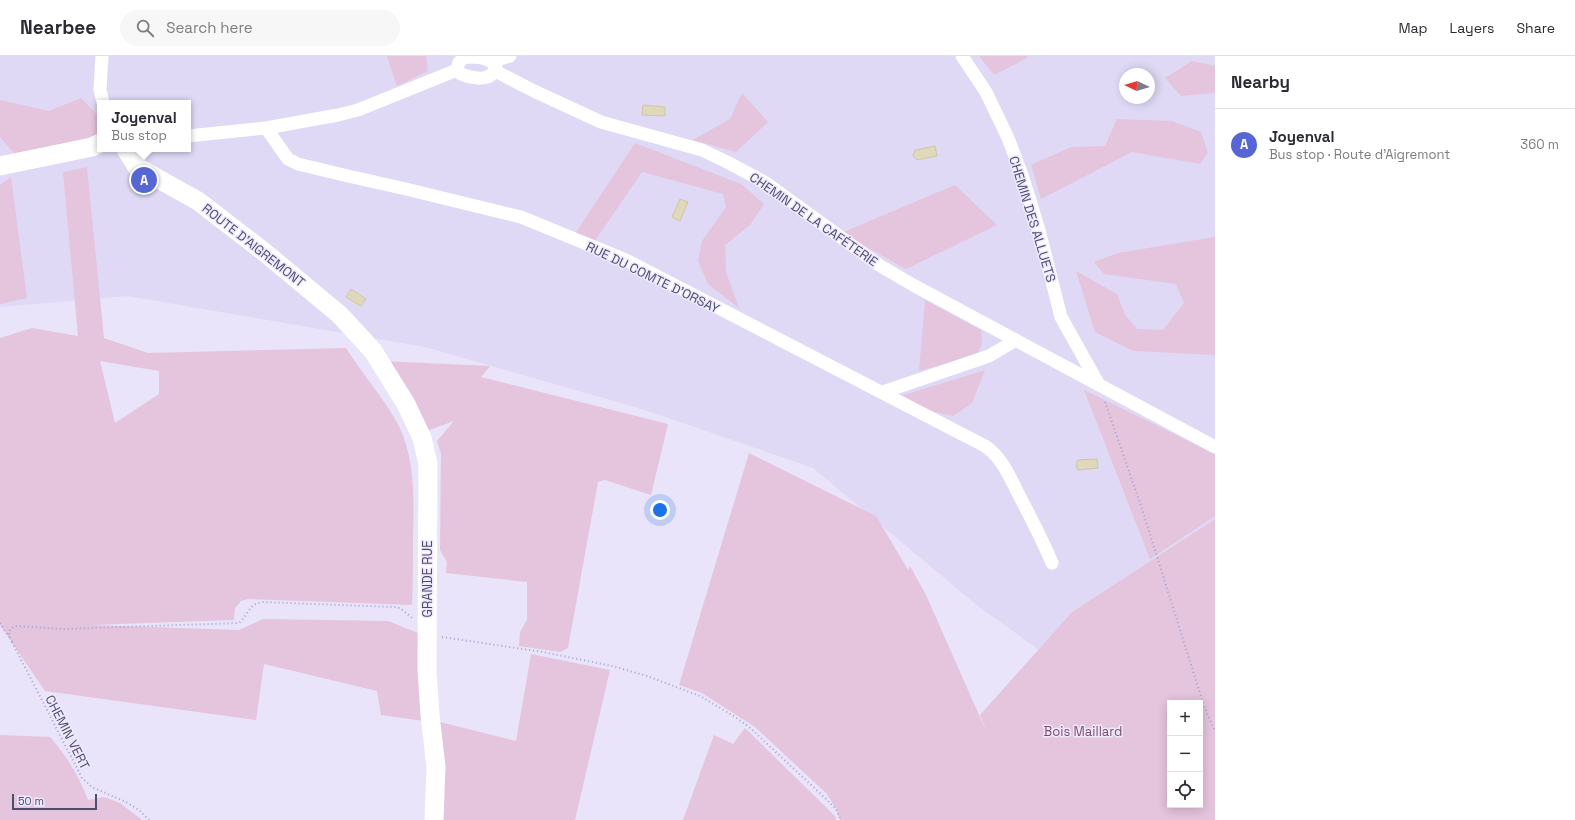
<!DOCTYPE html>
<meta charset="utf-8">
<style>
:root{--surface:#fff;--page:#f7f7f7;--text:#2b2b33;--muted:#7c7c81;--line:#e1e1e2;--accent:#5667d5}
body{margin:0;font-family:"Space Grotesk",sans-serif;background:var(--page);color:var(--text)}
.controls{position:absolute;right:12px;bottom:12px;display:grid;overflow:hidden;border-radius:0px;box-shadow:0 2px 10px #0003}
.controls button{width:36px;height:36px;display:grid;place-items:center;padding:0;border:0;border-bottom:1px solid var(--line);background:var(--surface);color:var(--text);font:20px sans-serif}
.compass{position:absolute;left:1119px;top:12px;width:36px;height:36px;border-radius:50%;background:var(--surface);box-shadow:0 2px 10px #0003;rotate:274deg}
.scale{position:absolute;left:12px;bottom:10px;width:85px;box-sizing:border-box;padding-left:4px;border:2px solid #4d4d6e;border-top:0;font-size:11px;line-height:14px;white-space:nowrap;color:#4d4d6e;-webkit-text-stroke:3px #eee9fd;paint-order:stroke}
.you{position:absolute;left:660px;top:454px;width:14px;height:14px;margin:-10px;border:3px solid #fff;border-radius:50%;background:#1a73e8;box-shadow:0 0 0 6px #1a73e833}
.badge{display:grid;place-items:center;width:26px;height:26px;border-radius:50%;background:var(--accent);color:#fff;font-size:13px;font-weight:700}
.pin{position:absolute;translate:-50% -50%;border:2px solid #fff;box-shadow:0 1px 4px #0006}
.popup{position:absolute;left:97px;top:44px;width:94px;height:52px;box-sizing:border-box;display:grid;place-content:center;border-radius:0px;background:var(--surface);filter:drop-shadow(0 1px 3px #0005);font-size:13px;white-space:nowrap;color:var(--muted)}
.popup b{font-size:15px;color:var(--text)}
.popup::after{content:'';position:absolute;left:50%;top:100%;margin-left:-8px;border:8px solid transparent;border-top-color:var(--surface)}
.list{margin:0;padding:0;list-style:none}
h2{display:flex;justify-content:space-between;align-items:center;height:52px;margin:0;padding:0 16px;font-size:17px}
h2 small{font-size:13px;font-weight:400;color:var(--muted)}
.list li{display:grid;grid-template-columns:26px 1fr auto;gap:12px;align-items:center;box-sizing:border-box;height:72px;padding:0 16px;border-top:1px solid var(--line)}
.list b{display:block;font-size:15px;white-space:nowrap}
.list p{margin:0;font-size:13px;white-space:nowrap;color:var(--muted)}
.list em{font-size:13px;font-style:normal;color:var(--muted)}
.icon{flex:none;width:22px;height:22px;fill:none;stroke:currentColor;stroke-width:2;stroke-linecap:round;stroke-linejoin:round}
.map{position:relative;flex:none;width:1215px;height:764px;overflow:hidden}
header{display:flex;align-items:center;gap:24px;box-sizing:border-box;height:56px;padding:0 20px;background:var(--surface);border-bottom:1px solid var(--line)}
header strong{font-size:19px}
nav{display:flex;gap:22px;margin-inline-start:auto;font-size:14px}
.search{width:280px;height:36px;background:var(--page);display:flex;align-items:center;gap:10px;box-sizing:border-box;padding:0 14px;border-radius:22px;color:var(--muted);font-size:15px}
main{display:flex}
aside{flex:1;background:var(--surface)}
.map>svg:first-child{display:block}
.residential{fill:#dfd9f5;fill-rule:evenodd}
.green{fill:#e5c4dd;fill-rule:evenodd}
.water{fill:#e0d8bb;stroke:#d0c7a2}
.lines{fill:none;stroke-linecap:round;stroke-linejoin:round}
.path{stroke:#a4a2cf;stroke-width:2;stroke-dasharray:1 3;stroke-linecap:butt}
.street{stroke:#fff;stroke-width:13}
.secondary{stroke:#fff;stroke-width:19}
.labels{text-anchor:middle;stroke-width:3;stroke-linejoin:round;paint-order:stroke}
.street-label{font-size:13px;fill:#4d4d6e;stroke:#eee9fd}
.park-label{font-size:13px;fill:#7e4c6c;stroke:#eee9fd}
</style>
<header>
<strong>Nearbee</strong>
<div class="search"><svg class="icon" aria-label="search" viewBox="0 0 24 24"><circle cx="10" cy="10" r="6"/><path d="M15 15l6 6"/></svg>Search here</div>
<nav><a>Map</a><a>Layers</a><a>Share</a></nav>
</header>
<main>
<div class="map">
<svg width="1215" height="764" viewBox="0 0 1215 764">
<rect width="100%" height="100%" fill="#e9e4f9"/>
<path class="residential" d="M0,0H1215V463L1072,556L1039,594L978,550L813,412L642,353L425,291L127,240L0,251ZM1125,18H1149V42H1125ZM100,47H188V93H100Z"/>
<path class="green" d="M387,0H426L428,15L397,30Z
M979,0H1027V2L994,19Z
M1192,5L1215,10V37L1181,40L1165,22Z
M742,37L768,66L736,96L693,84L730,63Z
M81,42L100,62L98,86L20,104L0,81V44L49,55Z
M1117,63L1172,65L1201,76L1208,97L1200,108L1132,96L1041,143L1031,109L1071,91L1105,90Z
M635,87L741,128L764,148L750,169L725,189L726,216L739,252L708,228L698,205L702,185L726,151L723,138L642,116L592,189L575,178Z
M87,111L104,282L148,297L346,292C363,319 384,342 399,370C415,404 414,442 413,478C413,502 413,525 412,549L248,543L241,545L235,552L234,564L91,569L239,574L263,563L388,565L418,577L424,665L381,659L377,635L264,608L256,664L45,635L0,569V282L32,272L78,280L63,116ZM100,305L159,315V338L115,367Z
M11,121L27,242L0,248V129Z
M955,129L997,169L906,213L841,177Z
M1215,181V299L1133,295L1095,276L1076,215L1117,238L1125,259L1137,273L1163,274L1184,247L1176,228L1104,218L1094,206L1118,197Z
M925,244L981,274L982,288L977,299L919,315Z
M383,305L490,310L481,321L668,368L651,439L605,424L598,426L568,592L560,596L519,590L520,576L527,564V526L446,517L447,506L440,494L441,398L437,385L454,365L421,377Z
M985,314L972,347L953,360L925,354L897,341Z
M1084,334L1215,398V460L1150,503Z
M749,397L876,460L908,514L910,510L926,539L987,677L980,659L1072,556L1215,463V764H840L836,753L827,738L755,671L702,637L679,629ZM1170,647H1200V749H1170Z
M531,598L610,614L575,764H441L440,666L516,685Z
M745,672L835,760L836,764H683L714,679L733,688Z
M0,679L50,681C66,699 80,722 88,744L104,741L120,747L142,764H0Z"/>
<path class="water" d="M643,49L665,51V60L642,59Z
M935,90L937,100L917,104L913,100L915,94Z
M680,143L688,146L680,165L672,161Z
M351,233L366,243L361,250L346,241Z
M1097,403L1098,412L1078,414L1076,409L1078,404Z"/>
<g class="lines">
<path class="path" d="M1105,346L1142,453L1205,653L1215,675
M0,567L9,581
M442,581L543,596L612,610L647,620L700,640L732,659L748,670L825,742L836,753L841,764
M12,586C9,580 8,577 11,572L16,570L62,573L239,567C248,559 249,548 262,546L394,551L400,552L412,562
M12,586L82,722L92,731L126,746L139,754L149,764"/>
<path class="street" d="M102,0L100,33L103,47
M962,0L986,36L1008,82L1022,119L1039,174L1061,261L1099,329
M467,1C477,1 489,1 496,10C493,28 470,22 459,17L457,14C458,7 459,4 467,1Z
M493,5L510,0
M495,15L534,35L601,66L702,94L727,106L766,127L879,209L913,229L1215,391
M266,72L288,103L298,108L348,120L406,133L521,161L626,204L985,390C1003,402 1011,424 1021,443C1032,464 1043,485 1052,507
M188,80L266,72L338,59L358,54L457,14
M883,336L989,300L1016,284"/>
<path class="secondary" d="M127,95L137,111L198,145L263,195L340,259L373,295L406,348L422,382L428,408L427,614L430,659L436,711L434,764
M0,110L92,91L100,87"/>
</g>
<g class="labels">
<g class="street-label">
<text transform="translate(814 163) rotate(35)" y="5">CHEMIN DE LA CAFÉTERIE</text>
<text transform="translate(1033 163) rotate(73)" y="5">CHEMIN DES ALLUETS</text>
<text transform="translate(254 189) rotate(38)" y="5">ROUTE D’AIGREMONT</text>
<text transform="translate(653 221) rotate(26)" y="5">RUE DU COMTE D'ORSAY</text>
<text transform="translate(427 523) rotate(-90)" y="5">GRANDE RUE</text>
<text transform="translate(68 676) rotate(63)" y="5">CHEMIN VERT</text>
</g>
<g class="park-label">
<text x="1083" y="680">Bois Maillard</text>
</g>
</g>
</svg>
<div class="controls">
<button>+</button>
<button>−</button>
<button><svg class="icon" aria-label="locate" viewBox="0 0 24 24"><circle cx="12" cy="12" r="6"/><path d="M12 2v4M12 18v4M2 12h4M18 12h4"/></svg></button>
</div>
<svg class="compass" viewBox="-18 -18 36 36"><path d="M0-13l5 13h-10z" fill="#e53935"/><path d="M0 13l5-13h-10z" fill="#7c7c81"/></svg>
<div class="scale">50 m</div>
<div class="you"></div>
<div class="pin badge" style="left:144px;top:124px">A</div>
<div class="popup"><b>Joyenval</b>Bus stop</div>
</div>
<aside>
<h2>Nearby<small></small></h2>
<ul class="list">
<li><span class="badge">A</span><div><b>Joyenval</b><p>Bus stop · Route d’Aigremont</p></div><em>360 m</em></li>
</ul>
</aside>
</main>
